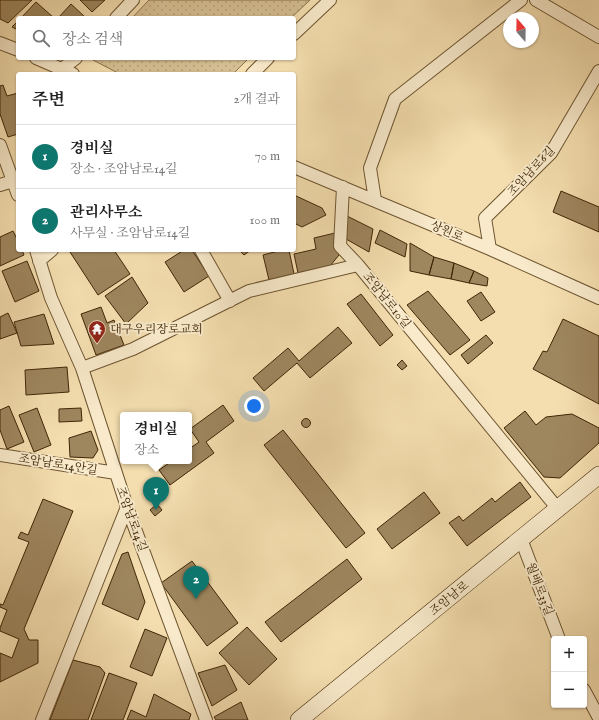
<!DOCTYPE html>
<html lang="ko">
<meta charset="utf-8">
<style>
:root{--surface:#fff;--page:#f6f6f6;--text:#222;--muted:#767676;--line:#e0e0e0;--accent:#0f766e}
body{margin:0;font-family:"IM FELL English","Noto Serif KR",serif;background:var(--page);color:var(--text)}
.controls{position:absolute;right:12px;bottom:12px;display:grid;overflow:hidden;border-radius:4px;box-shadow:0 1px 3px #0004}
.controls button{width:36px;height:36px;display:grid;place-items:center;padding:0;border:0;border-bottom:1px solid var(--line);background:var(--surface);color:var(--text);font:20px sans-serif}
.compass{position:absolute;left:503px;top:12px;width:36px;height:36px;border-radius:50%;background:var(--surface);box-shadow:0 1px 3px #0004;rotate:340deg}
.you{position:absolute;left:254px;top:406px;width:14px;height:14px;margin:-10px;border:3px solid #fff;border-radius:50%;background:#1a73e8;box-shadow:0 0 0 6px #1a73e833}
.badge{display:grid;place-items:center;width:26px;height:26px;border-radius:50%;background:var(--accent);color:#fff;font-size:13px;font-weight:700}
.pin{position:absolute;translate:-50% -33px;filter:drop-shadow(0 1px 2px #0008)}
.pin::after{content:'';position:absolute;top:21px;width:14px;height:12px;background:inherit;clip-path:polygon(0 0,100% 0,50% 100%)}
.popup{position:absolute;left:120px;top:412px;width:72px;height:52px;box-sizing:border-box;display:grid;place-content:center;border-radius:4px;background:var(--surface);filter:drop-shadow(0 1px 3px #0005);font-size:13px;white-space:nowrap;color:var(--muted)}
.popup b{font-size:15px;color:var(--text)}
.popup::after{content:'';position:absolute;left:50%;top:100%;margin-left:-8px;border:8px solid transparent;border-top-color:var(--surface)}
.list{margin:0;padding:0;list-style:none}
h2{display:flex;justify-content:space-between;align-items:center;height:52px;margin:0;padding:0 16px;font-size:17px}
h2 small{font-size:13px;font-weight:400;color:var(--muted)}
.list li{display:grid;grid-template-columns:26px 1fr auto;gap:12px;align-items:center;box-sizing:border-box;height:64px;padding:0 16px;border-top:1px solid var(--line)}
.list b{display:block;font-size:15px;white-space:nowrap}
.list p{margin:0;font-size:13px;white-space:nowrap;color:var(--muted)}
.list em{font-size:13px;font-style:normal;color:var(--muted)}
.icon{flex:none;width:22px;height:22px;fill:none;stroke:currentColor;stroke-width:2;stroke-linecap:round;stroke-linejoin:round}
.map{position:relative;flex:none;width:599px;height:720px;overflow:hidden}
.search{position:absolute;background:var(--surface);box-shadow:0 1px 3px #0004;left:16px;top:16px;width:280px;height:44px;display:flex;align-items:center;gap:10px;box-sizing:border-box;padding:0 14px;border-radius:4px;color:var(--muted);font-size:15px}
.panel{position:absolute;background:var(--surface);box-shadow:0 1px 3px #0004;left:16px;top:72px;width:280px;height:180px;border-radius:4px}
.map>svg:first-child{display:block}
.park{fill:url(#park-dots);stroke:#8a724c}
.building{fill:#9e865e;stroke:#402606}
.lines{fill:none;stroke-linecap:round;stroke-linejoin:round}
.street-casing{stroke:#6d5430;stroke-width:14}
.secondary-casing{stroke:#402606;stroke-width:18}
.street{stroke:#f8eacb;stroke-width:12}
.secondary{stroke:#f8eacb;stroke-width:17}
.labels{text-anchor:middle;stroke-width:4;stroke-linejoin:round;paint-order:stroke}
.street-label{font-size:12px;fill:#402606;stroke:#f8eacb}
.poi-label{font-size:12px;fill:#402606;stroke:#f8eacb;text-anchor:start}
</style>
<div class="map">
<svg width="599" height="720" viewBox="0 0 599 720">
<defs>
<pattern id="park-dots" width="8" height="8" patternUnits="userSpaceOnUse"><rect width="8" height="8" fill="#d5bf92"/><path d="M2 2h.1M6 6h.1" fill="none" stroke="#b8a47c" stroke-width="1.8" stroke-linecap="round"/></pattern>
</defs>
<rect width="100%" height="100%" fill="#f4deaf"/>
<filter id="stains"><feTurbulence type="fractalNoise" baseFrequency=".005" numOctaves="4"/><feColorMatrix values="0 0 0 0 .2 0 0 0 0 .09 0 0 0 0 .02 0 0 0 .5 -.17"/></filter>
<radialGradient id="worn" r=".72"><stop offset=".6" stop-color="#630" stop-opacity="0"/><stop offset="1" stop-color="#630" stop-opacity=".3"/></radialGradient>
<path class="park" d="M149,0H310L291,18H132Z
M95,58H249L233,74H120L93,60Z"/>
<path class="building" d="M0,0H32L8,23L0,19Z
M80,0H105L92,12Z
M36,2L54,18H21Z
M71,4L86,18H58Z
M18,21V30L12,27Z
M3,85L7,96L18,93V134L8,137L0,114V86Z
M561,191L599,207V232L553,212Z
M294,195L322,208L326,215L302,227L294,223Z
M347,216L373,229L369,252L346,239Z
M380,230L407,244L405,257L375,243Z
M13,231L18,241V250H22L24,255L0,266V237Z
M335,233L339,255L330,266L298,273L294,254L316,249L314,238Z
M410,243L434,257L429,275L410,271Z
M74,250H114L130,274L98,295L70,252Z
M184,250H192L209,276L184,292L165,262Z
M239,250H251L244,255Z
M282,250H289L294,274L269,280L263,255Z
M434,257L454,263L451,279L429,275Z
M27,261L39,291L15,302L2,271Z
M454,263L474,271L469,283L451,279Z
M474,271L488,278L487,286L469,283Z
M132,277L148,303L126,324L105,296Z
M428,291L470,340L450,355L407,305Z
M481,292L495,312L481,321L467,301Z
M361,294L393,335L380,346L347,304Z
M101,307L107,323L114,320L124,345L96,355L81,314Z
M8,313L17,333L0,339V317Z
M44,314L54,344L21,346L14,322Z
M563,319L599,336V404L533,369L543,351L547,352Z
M338,327L352,343L310,378L297,363L264,391L253,378L288,348L299,361Z
M486,335L493,343L468,364L461,355Z
M402,360L407,366L402,370L397,365Z
M67,367L69,392L26,395L25,370Z
M223,405L234,421L206,442L214,453L170,485L159,470L172,461H189V449L199,442L190,429Z
M9,406L24,442L7,449L0,430V410Z
M37,408L51,445L34,452L19,415Z
M81,408L82,421L59,422V409Z
M525,411L536,425L546,417L572,414L599,428V443L560,478L544,477L504,428Z
M301.5 423a4.5 4.5 0 1 1 9 0a4.5 4.5 0 1 1-9 0Z
M283,430L365,533L346,548L264,445Z
M91,431L98,450L93,458L70,457L69,438Z
M520,482L531,497L467,546L449,523L459,516L463,521L492,498L495,502Z
M424,492L440,513L392,549L377,529Z
M43,499L73,511L24,629L29,640H38V663L0,682V653L12,658L19,639L0,631V628L7,610L0,607V604L3,605L29,542L18,538L21,532L28,535Z
M157,504L162,510L155,516L150,510Z
M128,552L145,602L138,620L102,604L122,554Z
M347,559L362,579L281,642L265,622Z
M192,561L238,623L207,646L161,583Z
M247,627L277,659L249,685L219,653Z
M145,629L167,638L152,676L130,667Z
M73,660L100,667L105,673L88,720H50Z
M225,665L237,690L212,706L198,673Z
M109,673L137,683L123,720H91Z
M154,694L191,714L189,720H127L131,710L146,717Z
M241,702L248,720H216L214,717Z"/>
<g class="lines">
<g class="street-casing">
<path id="street" d="M536,0L599,37
M116,18L133,0
M294,34L330,0
M0,43L18,50
M36,58L73,74
M62,69L76,58
M252,74L268,58
M0,145L18,195
M294,167L490,249L599,298
M0,185L13,181
M343,187L340,246L358,265
M375,200L370,168L395,99L521,0
M490,249L485,218L551,153L599,71
M36,250L51,298L82,368L127,507L206,720
M201,250L230,301
M39,261L52,250
M82,368L133,349L249,291L358,265L558,509
M0,455L116,473
M521,539L559,639
M584,690L599,718
M42,720L127,507"/>
</g>
<g class="secondary-casing">
<path id="secondary" d="M299,720L599,475"/>
</g>
<use href="#street" class="street"/>
<use href="#secondary" class="secondary"/>
</g>
<defs>
<g id="temple-pin" transform="scale(0.9)"><path d="M0 17L-7.5 6A9.5 9.5 0 1 1 7.5 6Z" fill="#8f2418" stroke="#f8eacb"/><path d="M0-6L5-2H3V0L6.5 2.5H4V6H1.5V3h-3V6H-4V2.5H-6.5L-3 0V-2H-5Z" fill="#fff"/></g>
</defs>
<g fill-rule="evenodd">
<use href="#temple-pin" x="97" y="329"/>
</g>
<g class="labels">
<g class="street-label">
<text transform="translate(531 171) rotate(-47)" y="4">조암남로6길</text>
<text transform="translate(447 231) rotate(23)" y="4">상원로</text>
<text transform="translate(387 300) rotate(51)" y="4">조암남로10길</text>
<text transform="translate(58 464) rotate(9)" y="4">조암남로14안길</text>
<text transform="translate(132 519) rotate(70)" y="4">조암남로14길</text>
<text transform="translate(540 589) rotate(69)" y="4">월배로33길</text>
<text transform="translate(449 598) rotate(-39)" y="4">조암남로</text>
</g>
<g class="poi-label">
<text x="110" y="333">대구우리장로교회</text>
</g>
</g>
<rect width="100%" height="100%" filter="url(#stains)"/>
<rect width="100%" height="100%" fill="url(#worn)"/>
</svg>
<div class="controls">
<button>+</button>
<button>−</button>
</div>
<svg class="compass" viewBox="-18 -18 36 36"><path d="M0-13l5 13h-10z" fill="#e53935"/><path d="M0 13l5-13h-10z" fill="#767676"/></svg>
<div class="you"></div>
<div class="pin badge" style="left:156px;top:510px">1</div>
<div class="popup"><b>경비실</b>장소</div>
<div class="pin badge" style="left:196px;top:599px">2</div>
<div class="search"><svg class="icon" aria-label="search" viewBox="0 0 24 24"><circle cx="10" cy="10" r="6"/><path d="M15 15l6 6"/></svg>장소 검색</div>
<section class="panel">
<h2>주변<small>2개 결과</small></h2>
<ul class="list">
<li><span class="badge">1</span><div><b>경비실</b><p>장소 · 조암남로14길</p></div><em>70 m</em></li>
<li><span class="badge">2</span><div><b>관리사무소</b><p>사무실 · 조암남로14길</p></div><em>100 m</em></li>
</ul>
</section>
</div>
